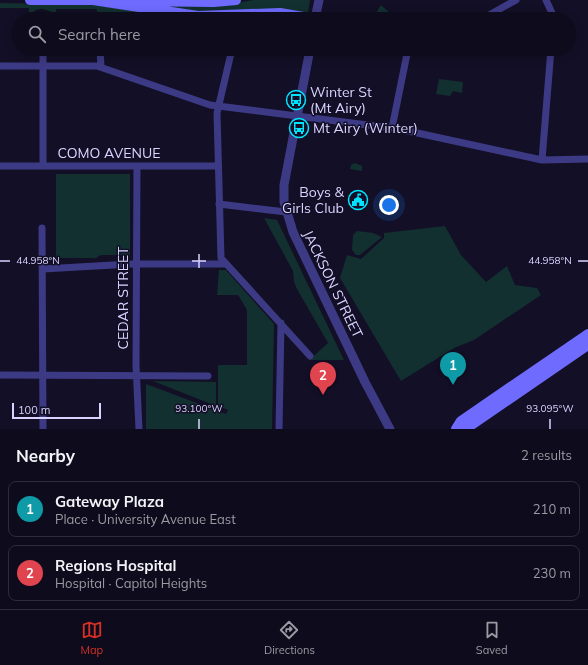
<!DOCTYPE html>
<meta charset="utf-8">
<style>
:root{--surface:#0e0b1c;--page:#1c1929;--text:#f1f3f6;--muted:#9b9ba3;--line:#2e2b3b;--accent:#d93025}
body{margin:0;font-family:Mulish,sans-serif;background:var(--page);color:var(--text)}
.scale{position:absolute;left:12px;bottom:10px;width:89px;box-sizing:border-box;padding-left:4px;border:2px solid #d9d4ff;border-top:0;font-size:11px;line-height:14px;white-space:nowrap;color:#d9d4ff;-webkit-text-stroke:3px #130f26;paint-order:stroke}
.you{position:absolute;left:389px;top:205px;width:14px;height:14px;margin:-10px;border:3px solid #fff;border-radius:50%;background:#1a73e8;box-shadow:0 0 0 6px #1a73e833}
.badge{display:grid;place-items:center;width:26px;height:26px;border-radius:50%;background:var(--accent);color:#fff;font-size:13px;font-weight:700}
.pin{position:absolute;translate:-50% -33px;filter:drop-shadow(0 1px 2px #0008)}
.pin::after{content:'';position:absolute;top:21px;width:14px;height:12px;background:inherit;clip-path:polygon(0 0,100% 0,50% 100%)}
.list{margin:0;padding:0;list-style:none}
h2{display:flex;justify-content:space-between;align-items:center;height:52px;margin:0;padding:0 16px;font-size:17px}
h2 small{font-size:13px;font-weight:400;color:var(--muted)}
.list li{display:grid;grid-template-columns:26px 1fr auto;gap:12px;align-items:center;box-sizing:border-box;height:56px;margin:0 8px 8px;padding:0 8px;border:1px solid var(--line);border-radius:8px}
.list b{display:block;font-size:15px;white-space:nowrap}
.list p{margin:0;font-size:13px;white-space:nowrap;color:var(--muted)}
.list em{font-size:13px;font-style:normal;color:var(--muted)}
.icon{flex:none;width:22px;height:22px;fill:none;stroke:currentColor;stroke-width:2;stroke-linecap:round;stroke-linejoin:round}
.map{position:relative;flex:none;width:588px;height:429px;overflow:hidden}
.search{position:absolute;background:var(--surface);box-shadow:0 2px 10px #0003;left:12px;right:12px;top:12px;height:44px;display:flex;align-items:center;gap:10px;box-sizing:border-box;padding:0 14px;border-radius:22px;color:var(--muted);font-size:15px}
.sheet{height:180px;background:var(--surface)}
nav{display:flex;justify-content:space-around;align-items:center;box-sizing:border-box;height:56px;border-top:1px solid var(--line);background:var(--surface);font-size:11px;color:var(--muted)}
nav a{display:grid;justify-items:center;gap:2px}
nav .on{color:var(--accent)}
.map>svg:first-child{display:block}
.green{fill:#12302f}
.lines{fill:none;stroke-linecap:round;stroke-linejoin:round}
.minor{stroke:#3d3a85;stroke-width:7}
.tertiary{stroke:#3d3a85;stroke-width:9}
.secondary{stroke:#6f6bff;stroke-width:10}
.ticks{fill:none;stroke:#d9d4ff;stroke-width:1.5}
.labels{text-anchor:middle;stroke-width:3;stroke-linejoin:round;paint-order:stroke}
.poi-label{font-size:14px;fill:#d9d4ff;stroke:#130f26;text-anchor:start}
.street-label{font-size:14px;fill:#d9d4ff;stroke:#130f26}
.ticks-label{font-size:10px;text-anchor:middle;fill:#d9d4ff;stroke:#130f26;stroke-width:3;stroke-linejoin:round;paint-order:stroke}
</style>
<div class="map">
<svg width="588" height="429" viewBox="0 0 588 429">
<rect width="100%" height="100%" fill="#130f26"/>
<path class="green" d="M253,0H310L308,13H202L153,5L230,4Z
M0,3L94,5L184,18L97,19V9H56V13C46,12 42,4 32,13L29,12V8H0Z
M381,5L390,13L385,19H372Z
M439,79L463,82L462,93L453,91L450,96L436,94Z
M355,163L362,166V171L350,169L351,165Z
M56,174H130V255H101L96,258H56Z
M264,218L277,220L344,360H309L328,343L297,289L294,282L293,271Z
M445,226L461,255L486,282L507,266L515,285L537,288L541,295L474,340L454,348L401,381L340,278L347,255L361,259L384,238V233Z
M357,231L373,233L382,237L360,255H356L352,250L353,235Z
M219,270H226L274,324L272,429H146V384L226,414L228,410L218,406V365H247V310L238,295H217Z
M153,381L216,382V406Z"/>
<g class="lines">
<path class="minor" d="M546,0L552,13L553,19
M482,19L516,0
M43,49V166
M100,49L101,67
M232,49L217,113L221,258L310,356
M0,66H97L210,105L399,129L542,160L588,159
M392,128L408,49
M542,160L551,49
M0,166H218
M137,166L136,365L139,429
M219,204L286,212
M42,228L43,429
M43,269L131,264H226
M0,375L208,376
M279,429L281,323"/>
<path class="tertiary" d="M315,19L319,0
M310,49L284,185V202L293,232L365,382L390,429"/>
<path class="secondary" d="M30,0H100
M93,0L198,16L280,13L315,19
M128,1L214,2L236,0
M456,429L461,421L588,334
M461,429L467,428L588,345"/>
</g>
<path class="ticks" d="M199,254V268M0,261H10M192,261H206M578,261H588M199,419V429M550,419V429"/>
<defs>
<g id="bus-ring" transform="scale(1)"><circle r="9.5" fill="#130f26" stroke="#00e5ff" stroke-width="1.5"/><path d="M-5-6H5V4H4V6H2V4H-2V6H-4V4H-5ZM-3.5-4V0h7V-4ZM-3.5 1.2v1.5H-2V1.2ZM2 1.2v1.5H3.5V1.2Z" fill="#00e5ff"/></g>
<g id="civic-ring" transform="scale(1)"><circle r="9.5" fill="#130f26" stroke="#00e5ff" stroke-width="1.5"/><path d="M-.6-6.5H3V-4.5H.6V-3L4-1V1h2V6H-6V1h2V-1L-.6-3ZM-1.2 2.5V6h2.4V2.5Z" fill="#00e5ff"/></g>
</defs>
<g fill-rule="evenodd">
<use href="#bus-ring" x="296" y="100"/>
<use href="#bus-ring" x="299" y="128"/>
<use href="#civic-ring" x="358" y="200"/>
</g>
<g class="labels">
<g class="poi-label">
<text x="310" y="97">Winter St<tspan x="310" dy="16">(Mt Airy)</tspan></text>
<text x="313" y="133">Mt Airy (Winter)</text>
<text x="344" y="197" text-anchor="end">Boys &amp;<tspan x="344" dy="16">Girls Club</tspan></text>
</g>
<g class="street-label">
<text x="109" y="158">COMO AVENUE</text>
<text transform="translate(333 284) rotate(64)" y="5">JACKSON STREET</text>
<text transform="translate(123 298) rotate(-90)" y="5">CEDAR STREET</text>
</g>
</g>
<g class="ticks-label">
<text x="38" y="264">44.958°N</text>
<text x="550" y="264">44.958°N</text>
<text x="199" y="412">93.100°W</text>
<text x="550" y="412">93.095°W</text>
</g>
</svg>
<div class="scale">100 m</div>
<div class="you"></div>
<div class="pin badge" style="left:453px;top:385px;background:#0f9aa8">1</div>
<div class="pin badge" style="left:323px;top:395px;background:#e0444e">2</div>
<div class="search"><svg class="icon" aria-label="search" viewBox="0 0 24 24"><circle cx="10" cy="10" r="6"/><path d="M15 15l6 6"/></svg>Search here</div>
</div>
<section class="sheet">
<h2>Nearby<small>2 results</small></h2>
<ul class="list">
<li><span class="badge" style="background:#0f9aa8">1</span><div><b>Gateway Plaza</b><p>Place · University Avenue East</p></div><em>210 m</em></li>
<li><span class="badge" style="background:#e0444e">2</span><div><b>Regions Hospital</b><p>Hospital · Capitol Heights</p></div><em>230 m</em></li>
</ul>
</section>
<nav>
<a class="on"><svg class="icon" aria-label="map" viewBox="0 0 24 24"><path d="M3 6l6-2 6 2 6-2v14l-6 2-6-2-6 2zM9 4v14M15 6v14"/></svg>Map</a>
<a><svg class="icon" aria-label="directions" viewBox="0 0 24 24"><path d="M12 3l9 9-9 9-9-9zM9 14v-3h6M13 9l2 2-2 2"/></svg>Directions</a>
<a><svg class="icon" aria-label="saved" viewBox="0 0 24 24"><path d="M7 4h10v16l-5-4-5 4z"/></svg>Saved</a>
</nav>
